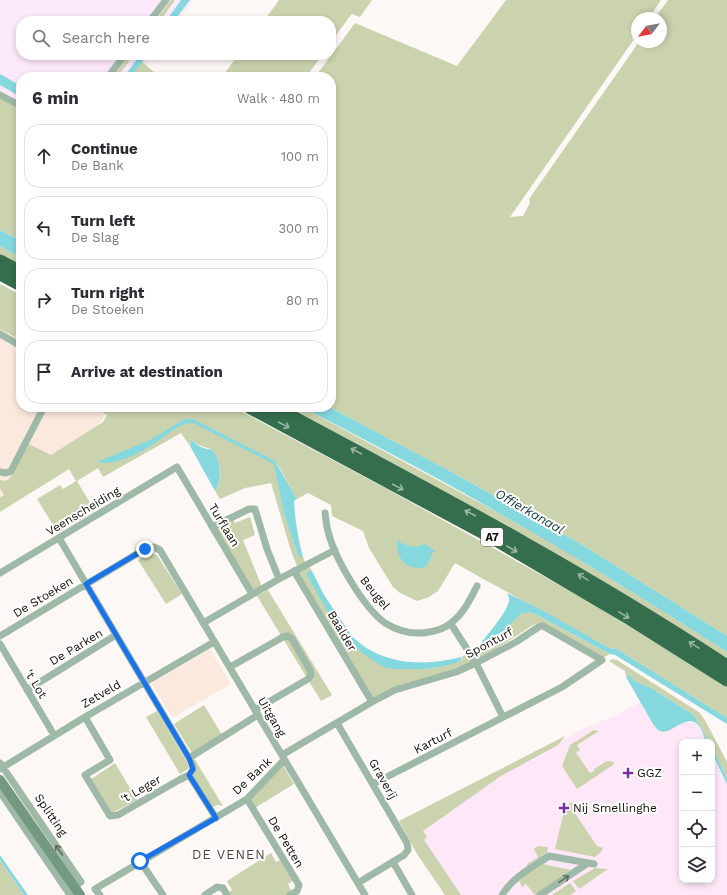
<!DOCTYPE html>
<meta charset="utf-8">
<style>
:root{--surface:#fff;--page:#f2f2f3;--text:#2b2b33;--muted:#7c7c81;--line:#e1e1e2}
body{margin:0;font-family:"Work Sans",sans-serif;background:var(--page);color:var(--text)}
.controls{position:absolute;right:12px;bottom:12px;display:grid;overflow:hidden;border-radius:8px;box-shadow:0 2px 6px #0003}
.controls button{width:36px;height:36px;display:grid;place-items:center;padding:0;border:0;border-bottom:1px solid var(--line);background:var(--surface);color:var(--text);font:20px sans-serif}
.compass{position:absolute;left:631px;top:12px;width:36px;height:36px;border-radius:50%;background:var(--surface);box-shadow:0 2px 6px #0003;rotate:239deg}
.stop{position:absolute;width:12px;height:12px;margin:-9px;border:3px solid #1a73e8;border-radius:50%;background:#fff}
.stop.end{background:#1a73e8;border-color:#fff;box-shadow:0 1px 4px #0008}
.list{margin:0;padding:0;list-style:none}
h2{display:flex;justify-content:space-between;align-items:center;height:52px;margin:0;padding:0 16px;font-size:17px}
h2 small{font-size:13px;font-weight:400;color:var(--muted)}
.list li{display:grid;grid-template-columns:26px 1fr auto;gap:12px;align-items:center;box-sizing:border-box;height:64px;margin:0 8px 8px;padding:0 8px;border:1px solid var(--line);border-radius:16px}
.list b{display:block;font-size:15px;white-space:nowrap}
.list p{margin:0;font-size:13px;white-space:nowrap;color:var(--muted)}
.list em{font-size:13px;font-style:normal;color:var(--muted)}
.icon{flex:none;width:22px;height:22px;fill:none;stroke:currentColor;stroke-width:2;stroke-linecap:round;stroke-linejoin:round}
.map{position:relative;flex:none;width:727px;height:895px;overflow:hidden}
.search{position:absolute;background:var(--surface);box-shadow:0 2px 6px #0003;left:16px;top:16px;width:320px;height:44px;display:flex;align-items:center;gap:10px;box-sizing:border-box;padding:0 14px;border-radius:16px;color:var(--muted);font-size:15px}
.panel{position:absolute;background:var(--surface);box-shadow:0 2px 6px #0003;left:16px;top:72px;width:320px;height:340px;border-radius:16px}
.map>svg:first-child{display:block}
.built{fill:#fbe9de}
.industrial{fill:#fce9f9}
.medical{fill:#fee8f7}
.green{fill:#cad3ae;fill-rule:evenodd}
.water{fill:#85d8de}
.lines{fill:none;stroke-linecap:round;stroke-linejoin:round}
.street{stroke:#9fb9a8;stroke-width:7}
.secondary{stroke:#739980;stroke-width:10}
.highway{stroke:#346e4c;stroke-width:13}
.oneway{stroke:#9ab6a6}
.oneway2{stroke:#616c60}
.route{stroke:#1a73e8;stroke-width:5}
.poi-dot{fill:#792d9f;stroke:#fff;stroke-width:1.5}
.labels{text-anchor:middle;stroke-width:4;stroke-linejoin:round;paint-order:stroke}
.shield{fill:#fff;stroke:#5b5653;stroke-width:1}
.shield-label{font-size:11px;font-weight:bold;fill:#150e09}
.street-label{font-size:12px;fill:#150e09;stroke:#fff}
.poi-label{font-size:12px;fill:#150e09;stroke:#fff;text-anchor:start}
.water-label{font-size:13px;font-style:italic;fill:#0f383b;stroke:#fff}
.neighbourhood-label{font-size:13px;letter-spacing:1px;fill:#513f33;stroke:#fff}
</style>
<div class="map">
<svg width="727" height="895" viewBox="0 0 727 895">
<rect width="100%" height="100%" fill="#fdf8f5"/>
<path class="built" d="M0,298L21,310V407H111L72,460L0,503Z
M210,649L231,684L172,718L151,683Z"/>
<path class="industrial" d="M0,0H193L178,21H21V55H153L137,77H21V231L0,220Z"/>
<path class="medical" d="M652,696L698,725L707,742H682V880H712V752L727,782V895H454L416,830L510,767L591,725L617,715Z"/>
<path class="green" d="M171,0H175L160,21H155Z
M279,0H372L360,17L352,14L350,16L331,42V21H264Z
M506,0H661L649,18H637V35L510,217L523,216L530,203L529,199L639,42H661V18H655L668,0H727V636L581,544L459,476L329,407H331V77H315L355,23L457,66Z
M130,55H134L117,77H113Z
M238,55H322L306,77H222Z
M142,62L160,77H130Z
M0,98L21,109V241L0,230Z
M0,246L21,258V266L0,254Z
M0,284L21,295V340L0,329Z
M93,407H233L387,489L586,600L727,687V718L617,649L609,648C558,619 506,592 455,563L438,591L429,597L417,601L400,593L393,587L369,548L363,531L332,516L331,505L308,493L297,499L278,465L275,464L284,514L299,556L303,557L305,562L297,566L291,551L271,483L245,488L220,499L215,491C222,483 221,458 213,451C208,446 199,448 191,439L190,446L181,433L103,477L98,468L77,481L95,511L58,533L37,499L60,485L63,489L76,481L69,469L0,512V498L4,495L0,488V480L6,481L10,478L29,444L51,455L103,422L107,415ZM396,541L409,547H418L398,551Z
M281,407H302L495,511L547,540L665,612L727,652V661Z
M250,517L255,535L243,540L262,587L253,592L215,528L233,519L235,523Z
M150,553L157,555L182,594L166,604L138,560Z
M309,566L312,571H310L353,645L392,668L419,669L436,668L461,661L462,659L461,657L477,649L480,651L500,634L521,614L524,612H529L537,615L610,654L602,658L541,622L533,625L479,660L375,698L372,696L298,574V571Z
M268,590L332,695L321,701L257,596Z
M613,659L617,660L700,713L706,722L727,762V778L712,747V742H709L694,715L651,688L633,681L630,675L626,677L625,671L609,661Z
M204,705L222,735L192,753L174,724Z
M157,711L189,766L188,769L180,774L146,717Z
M594,730L599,731L577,745L580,750L576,753L590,773L594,771V769L607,761L614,762L613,765L577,789L562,766L570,745Z
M565,736L558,745L501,776L423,831L427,837L424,840L461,895H445L417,854L399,821Z
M194,758L223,806L218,805L212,807L194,781Z
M115,763L137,800L112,813L90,780Z
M283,765L294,784L255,808L250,800Z
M572,802L577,809H572L597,846L603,848L601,852L595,857L555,849L565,807Z
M538,846L548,847L547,853L527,866V864L538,857L534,849Z
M271,853L276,862L280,860L293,881L288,884L292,892L287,895H230L228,893L232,890L227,881Z
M0,860L24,895H0Z
M543,864L571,870L535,895L526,884L522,887L519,881L528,873Z
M595,868L608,869L579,889L573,881Z
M570,883L576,891L570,895H552Z"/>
<path class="water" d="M181,0H190L174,21H166Z
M140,55H148L130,77H124Z
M0,74L21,86V97L0,85Z
M0,230L21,241V258L0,246Z
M302,407H329L446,469L581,544L727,636V652C651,603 575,556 497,512C433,475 367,441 302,407Z
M185,419H193L275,461L297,499L294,501C295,520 298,538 303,557H299L284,514L274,464L193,423C180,422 165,437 155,443C139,454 119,464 99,463V461L102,460L150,440Z
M191,439C195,444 200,447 207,449C209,449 211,449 213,451C221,458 222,483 215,491L190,446Z
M396,540C407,546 413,549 425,544L436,552L432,553C431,557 429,563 427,565C420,572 405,566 401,559C398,553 397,547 396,540Z
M310,571H312L324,595L352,636C380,665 424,667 461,657V661C445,667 428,670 411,669C402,669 391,670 383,667C380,665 376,662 373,660C342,642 325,607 308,577L307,573Z
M507,593L542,610L609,648L617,649L727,718V724L615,655L610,654L537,615C531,612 527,611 521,614L484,650L479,651L477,648C484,638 510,610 509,599C509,597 508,595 507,593Z
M630,675L634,681L651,688L694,715L709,742H706C704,737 702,729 698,725C687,712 671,736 660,731C657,730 655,726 653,724L626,677Z
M712,747L727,778V784L712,753Z
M0,855L28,895H24L0,860Z"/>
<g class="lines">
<path class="street" d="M150,21L166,0
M108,77L125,55
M0,95L21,106
M0,334L21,346
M0,472L6,473L11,471L44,407
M325,513C326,519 326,525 328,531C334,557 363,607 385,623C398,631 414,635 429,632C436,631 445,628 451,623C463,614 470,600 477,586
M212,527L249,509H255L267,549L279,579L335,550
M59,538L144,682L189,758C193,765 195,769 189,775L216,818
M294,571L372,702
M0,573L177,467L252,594
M203,623L279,579
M451,624L476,663L503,717
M0,636L145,549L154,547L160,550L365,895
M0,644L54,735
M230,667L283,637L288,636L292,639L310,670L311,675L308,679L255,710
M27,690L116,635
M85,717L110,760L85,775L110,816L118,815L179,780L189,775
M337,723L407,843L408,850L404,855L358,883
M282,755L372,702L395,690L456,672L476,663L516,642L540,626H543L602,660L562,687L373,784
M189,758L258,715
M0,763L81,882L74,887
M0,769L85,717L214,642
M0,792L70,895
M247,799L299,885L297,891L290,895
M140,861L163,895
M393,862L412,895
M100,895L95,889L247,799L284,760
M205,895L217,887L223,888L227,895
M502,895C513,877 531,868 549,856L594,864
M540,895L588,863"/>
<path class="secondary" d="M0,780L80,895"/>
<path class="highway" d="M0,261L21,272
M0,274L21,285
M249,407L491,537L630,619L727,680
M274,407C427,489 582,570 727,666"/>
</g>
<defs><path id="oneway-shaft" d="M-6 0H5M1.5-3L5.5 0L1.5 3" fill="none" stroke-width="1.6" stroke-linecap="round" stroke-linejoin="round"/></defs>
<g class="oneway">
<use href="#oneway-shaft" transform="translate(284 425) rotate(28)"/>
<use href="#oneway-shaft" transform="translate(356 451) rotate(-152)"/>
<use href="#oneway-shaft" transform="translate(398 487) rotate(28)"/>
<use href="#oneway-shaft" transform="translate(470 513) rotate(-152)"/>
<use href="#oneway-shaft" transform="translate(512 549) rotate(30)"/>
<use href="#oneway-shaft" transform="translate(583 577) rotate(-149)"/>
<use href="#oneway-shaft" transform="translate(624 615) rotate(31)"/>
<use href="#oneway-shaft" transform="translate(694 645) rotate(-148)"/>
</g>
<g class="oneway2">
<use href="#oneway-shaft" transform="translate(59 850) rotate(-124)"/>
<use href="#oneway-shaft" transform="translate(564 879) rotate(-34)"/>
</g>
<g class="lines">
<path class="route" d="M140,861L216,818L189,775L193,769L189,758L86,584L145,549"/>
</g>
<g class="poi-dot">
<path d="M626 767h4v4h4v4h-4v4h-4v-4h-4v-4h4z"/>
<path d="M562 802h4v4h4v4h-4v4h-4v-4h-4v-4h4z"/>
</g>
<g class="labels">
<rect class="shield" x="481" y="528" width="22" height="18" rx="3"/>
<g class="shield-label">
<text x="492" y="541">A7</text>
</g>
<g class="street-label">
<text transform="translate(83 511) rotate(-31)" y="4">Veenscheiding</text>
<text transform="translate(224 525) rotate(59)" y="4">Turflaan</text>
<text transform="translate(375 593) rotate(51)" y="4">Beugel</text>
<text transform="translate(43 597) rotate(-31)" y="4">De Stoeken</text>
<text transform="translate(342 631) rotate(59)" y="4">Baalder</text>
<text transform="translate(489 643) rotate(-28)" y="4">Sponturf</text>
<text transform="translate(76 647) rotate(-31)" y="4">De Parken</text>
<text transform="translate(36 684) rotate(59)" y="4">'t Lot</text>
<text transform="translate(101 694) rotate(-30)" y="4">Zetveld</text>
<text transform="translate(272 717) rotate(60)" y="4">Uitgang</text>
<text transform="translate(433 741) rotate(-27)" y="4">Karturf</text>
<text transform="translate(252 776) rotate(-43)" y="4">De Bank</text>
<text transform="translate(383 779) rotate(60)" y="4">Graverij</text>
<text transform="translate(141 789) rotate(-30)" y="4">'t Leger</text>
<text transform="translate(51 815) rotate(56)" y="4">Splitting</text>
<text transform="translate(286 842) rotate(59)" y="4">De Petten</text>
</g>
<g class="poi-label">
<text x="637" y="777">GGZ</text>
<text x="573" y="812">Nij Smellinghe</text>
</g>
<g class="water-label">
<text transform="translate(530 511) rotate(30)" y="5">Offierkanaal</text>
</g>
<g class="neighbourhood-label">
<text x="229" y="859">DE VENEN</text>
</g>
</g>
</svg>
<div class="controls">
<button>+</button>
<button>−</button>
<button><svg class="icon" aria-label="locate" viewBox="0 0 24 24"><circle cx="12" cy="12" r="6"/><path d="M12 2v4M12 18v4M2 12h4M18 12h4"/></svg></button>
<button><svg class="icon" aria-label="layers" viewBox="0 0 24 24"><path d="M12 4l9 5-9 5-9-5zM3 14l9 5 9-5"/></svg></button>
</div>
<svg class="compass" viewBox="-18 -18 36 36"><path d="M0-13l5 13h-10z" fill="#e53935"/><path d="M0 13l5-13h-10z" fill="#7c7c81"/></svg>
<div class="stop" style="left:140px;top:861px"></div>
<div class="stop end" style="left:145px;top:549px"></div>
<div class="search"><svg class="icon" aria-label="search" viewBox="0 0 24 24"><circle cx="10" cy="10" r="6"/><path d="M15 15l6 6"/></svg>Search here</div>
<section class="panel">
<h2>6 min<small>Walk · 480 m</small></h2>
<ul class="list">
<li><svg class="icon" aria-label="ahead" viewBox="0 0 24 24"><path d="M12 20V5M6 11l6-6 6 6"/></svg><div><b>Continue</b><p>De Bank</p></div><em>100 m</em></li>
<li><svg class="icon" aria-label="left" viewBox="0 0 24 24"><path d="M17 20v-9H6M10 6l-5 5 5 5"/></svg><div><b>Turn left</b><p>De Slag</p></div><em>300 m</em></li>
<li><svg class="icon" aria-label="right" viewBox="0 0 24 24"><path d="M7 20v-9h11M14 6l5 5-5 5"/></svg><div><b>Turn right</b><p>De Stoeken</p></div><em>80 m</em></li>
<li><svg class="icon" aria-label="arrive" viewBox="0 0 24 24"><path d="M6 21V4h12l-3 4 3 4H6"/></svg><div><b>Arrive at destination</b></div></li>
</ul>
</section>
</div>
